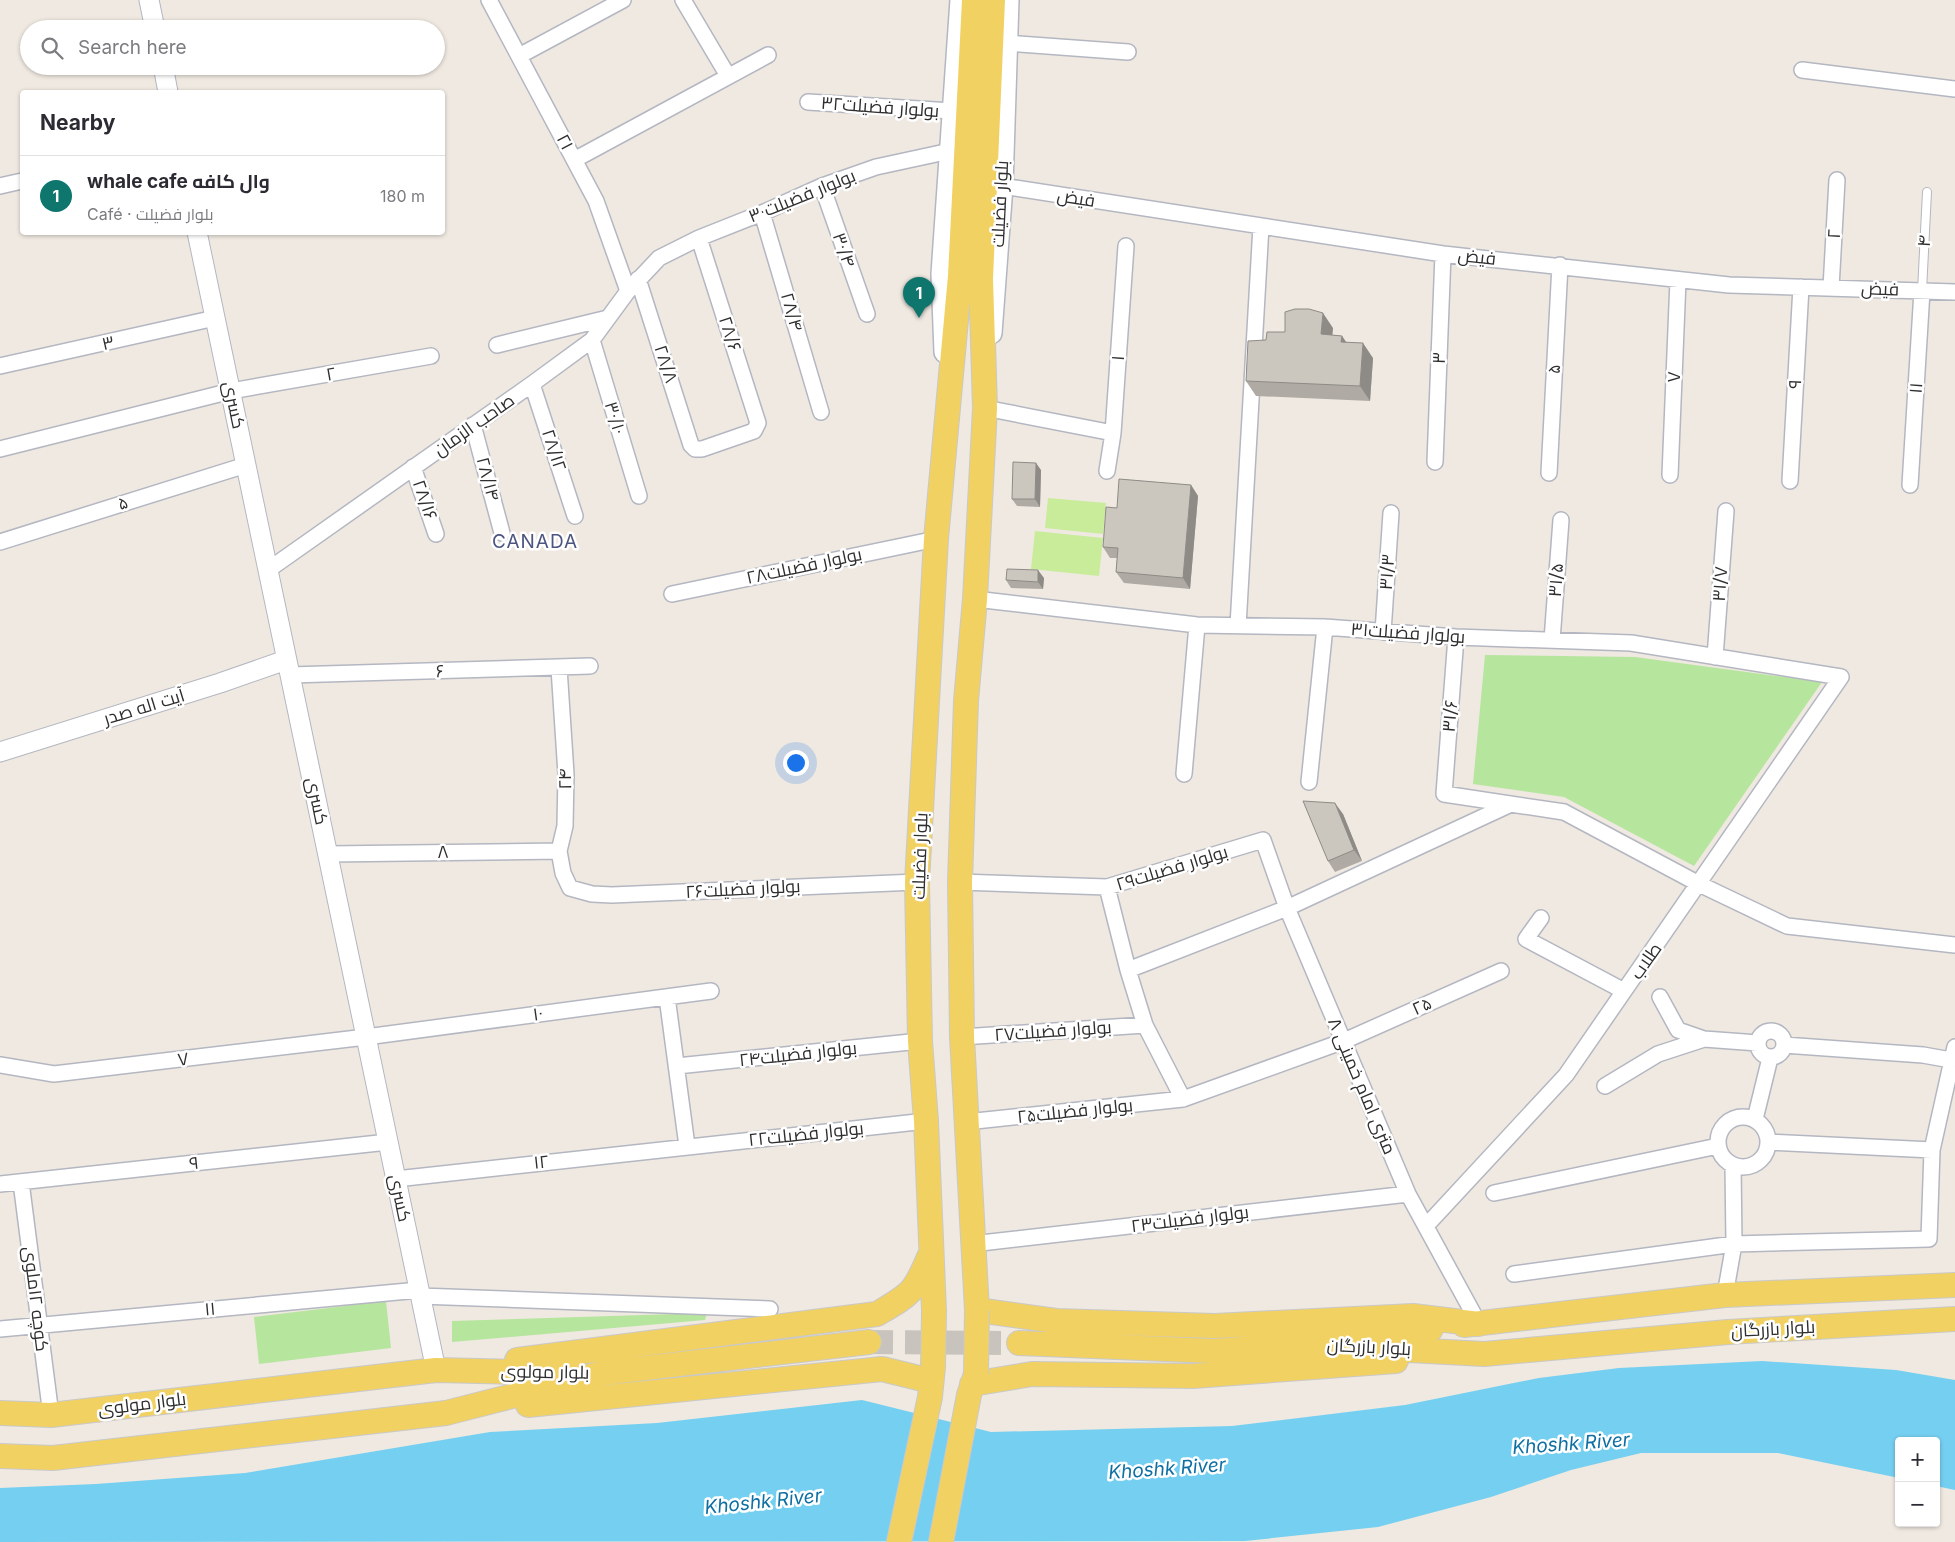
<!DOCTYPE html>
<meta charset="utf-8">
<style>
:root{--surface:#fff;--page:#f2f2f3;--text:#2b2b33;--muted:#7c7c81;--line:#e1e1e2;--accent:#0f766e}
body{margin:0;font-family:Inter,Cairo,sans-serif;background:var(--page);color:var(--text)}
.controls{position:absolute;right:15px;bottom:15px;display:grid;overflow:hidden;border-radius:5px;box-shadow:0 1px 4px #0004}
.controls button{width:45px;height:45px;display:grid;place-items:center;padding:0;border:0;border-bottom:1px solid var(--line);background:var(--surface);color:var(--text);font:25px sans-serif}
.you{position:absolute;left:795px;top:762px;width:18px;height:18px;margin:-12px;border:4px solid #fff;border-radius:50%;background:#1a73e8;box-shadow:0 0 0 8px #1a73e833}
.badge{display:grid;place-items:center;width:32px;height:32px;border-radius:50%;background:var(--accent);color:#fff;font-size:16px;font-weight:700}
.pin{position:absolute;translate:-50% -41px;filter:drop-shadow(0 1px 2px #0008)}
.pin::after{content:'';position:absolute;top:26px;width:18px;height:15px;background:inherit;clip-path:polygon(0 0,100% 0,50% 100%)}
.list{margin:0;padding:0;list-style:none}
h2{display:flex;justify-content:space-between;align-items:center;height:65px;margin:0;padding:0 20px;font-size:21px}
h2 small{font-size:16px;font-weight:400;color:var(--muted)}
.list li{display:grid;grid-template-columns:32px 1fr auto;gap:15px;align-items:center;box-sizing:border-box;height:80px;padding:0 20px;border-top:1px solid var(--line)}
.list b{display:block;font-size:19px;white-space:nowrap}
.list p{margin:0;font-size:16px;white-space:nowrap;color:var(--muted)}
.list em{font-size:16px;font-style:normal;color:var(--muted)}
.icon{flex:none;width:28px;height:28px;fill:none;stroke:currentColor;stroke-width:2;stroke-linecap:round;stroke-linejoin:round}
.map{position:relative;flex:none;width:1955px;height:1542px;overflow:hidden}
.search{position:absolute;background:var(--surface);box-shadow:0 1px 4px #0004;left:20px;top:20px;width:425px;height:55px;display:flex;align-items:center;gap:12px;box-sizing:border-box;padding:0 18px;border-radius:28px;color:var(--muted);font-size:19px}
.panel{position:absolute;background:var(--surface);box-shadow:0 1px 4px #0004;left:20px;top:90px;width:425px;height:145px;border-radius:5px}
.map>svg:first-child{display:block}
.green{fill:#b6e59e}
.pitch{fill:#c9ec9a}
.water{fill:#75cff0}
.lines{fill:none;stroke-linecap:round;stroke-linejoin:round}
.primary-tunnel{stroke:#c8c4bd;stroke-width:24;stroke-dasharray:24 12;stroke-linecap:butt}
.service-casing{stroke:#b4b7c1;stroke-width:10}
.minor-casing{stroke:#b4b7c1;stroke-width:18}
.tertiary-casing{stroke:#b4b7c1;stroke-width:21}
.secondary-casing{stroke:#b4b7c1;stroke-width:24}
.primary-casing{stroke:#c9c9c9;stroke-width:26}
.service{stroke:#fff;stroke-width:8}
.minor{stroke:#fff;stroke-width:15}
.tertiary{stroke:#fff;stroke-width:19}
.secondary{stroke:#fff;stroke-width:21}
.primary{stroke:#f2d163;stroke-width:24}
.primary-bridge-casing{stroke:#c9c9c9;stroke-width:26;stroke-linecap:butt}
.primary-bridge{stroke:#f2d163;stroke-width:24}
.wall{fill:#afaba4}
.shaded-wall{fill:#8e8b86}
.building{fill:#cbc7bf;stroke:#8e8b86}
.labels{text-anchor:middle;stroke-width:5;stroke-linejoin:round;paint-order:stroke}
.street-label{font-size:18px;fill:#2e2e2e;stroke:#fff}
.neighbourhood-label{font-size:19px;letter-spacing:1px;fill:#4d5680;stroke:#fff}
.water-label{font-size:19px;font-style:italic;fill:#0d6fa3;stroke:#fff}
</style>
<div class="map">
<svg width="1955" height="1542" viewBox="0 0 1955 1542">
<rect width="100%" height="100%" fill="#efe9e1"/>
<path class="green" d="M1485,655L1635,657L1822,682L1694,866L1564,797L1473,784Z
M386,1301L391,1348L259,1364L254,1317Z
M707,1313L705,1320L452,1342V1321Z"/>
<path class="pitch" d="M1048,498L1106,503L1103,534L1045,528Z
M1035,531L1103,538L1099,576L1031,569Z"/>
<path class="water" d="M1762,1361L1896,1370L1955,1380V1490L1936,1486V1441H1899V1478L1778,1453H1641L1571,1470L1491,1497L1378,1527L1245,1541L0,1542V1488L96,1484L245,1473L490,1432L657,1423L862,1400L991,1432L1232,1426L1405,1405L1539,1378L1619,1368Z"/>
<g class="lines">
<path class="primary-tunnel" d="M869,1342L1019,1343"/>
<g class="service-casing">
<path id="service" d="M1922,291L1927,192"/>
</g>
<g class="minor-casing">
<path id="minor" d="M489,0L596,201L628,291
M683,0L728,76
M1006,43L1128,52
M519,56L623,0
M1802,70L1955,89
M808,102L952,111
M574,160L768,55
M0,186L22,181
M822,186L867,314
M1002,186L1443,254L1729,285L1955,292
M762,213L821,412
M638,279L691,445L695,449H702L754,431L758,423L699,238
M1831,288L1837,180
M592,340L639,496
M497,345L608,318
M0,366L215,318
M532,384L575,516
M985,408L1113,433
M473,425L502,533
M0,449L231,391L431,356
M1435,462L1443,254
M413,467L436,534
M1107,471L1113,433L1126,246
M1549,473L1560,265
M1670,475L1678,280
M1790,481L1801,287
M1910,485L1922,291
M0,542L246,465
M268,570L532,384L592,340L628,291L659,258L699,238L762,213L822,186L876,167L950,151
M672,594L936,539
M975,599L1197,625L1325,627L1456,637L1631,643L1841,677L1566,1075L1426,1226
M1238,626L1261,226
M1383,632L1391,513
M1456,637L1444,794L1564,812L1699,884L1787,926L1955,945
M1552,640L1561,520
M1715,657L1726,511
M559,668L566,774L565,826L559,851L563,873L570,888L592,894L612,895L917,882
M290,675L590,666
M1184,774L1197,625
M1309,782L1325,627
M328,854L559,851
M960,882L1107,887L1263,840L1287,908L1408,1194L1479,1324
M1107,887L1128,970L1145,1025L1183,1099
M1541,918L1526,939L1624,991
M1128,970L1287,908L1511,804
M667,997L687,1146
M1660,997L1678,1030L1704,1039
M1758 1044a13 13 0 1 1 26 0a13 13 0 1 1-26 0Z
M962,1037L1145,1025
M1784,1045L1923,1055L1951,1060
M0,1065L54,1074L366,1037L711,991
M677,1066L920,1041
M1605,1086L1658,1054L1704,1039L1758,1043
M1718 1142a25 25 0 1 1 50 0a25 25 0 1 1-50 0Z
M1755,1119L1770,1058
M966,1122L1183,1099L1344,1041L1501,971
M1768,1142L1932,1150
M396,1179L926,1121
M21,1182L51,1415
M0,1184L388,1142
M1494,1193L1718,1146
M972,1244L1408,1194
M1514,1274L1734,1244L1929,1239L1932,1150L1955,1047
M1725,1295L1734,1244L1733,1165
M420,1296L770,1309
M0,1329L419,1290"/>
</g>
<g class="tertiary-casing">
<path id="tertiary" d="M149,0L155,29
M163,66L168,92
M197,232L436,1370
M0,752L220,683L286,660"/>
</g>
<g class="secondary-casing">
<path id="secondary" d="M991,333L1002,186L1008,0
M945,352L942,274L961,0"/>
</g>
<g class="primary-casing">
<path id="primary" d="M993,0L981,279L985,408L975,599L966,701L960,882L962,1037L977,1310L1056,1321L1215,1326L1413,1316L1479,1324
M934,1311L926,1121L920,1041L917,882L936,539L960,276L974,0
M1464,1325L1725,1295L1955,1285
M1019,1343L1214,1351L1310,1344L1431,1329
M1372,1348L1484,1354L1728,1332L1955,1319
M517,1360L877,1314C911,1294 914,1293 929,1257
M972,1384L1032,1374L1193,1376L1396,1361
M528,1405L882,1369L931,1381
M0,1413L51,1415L436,1370L571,1373
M0,1456L53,1458L446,1413L603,1373L869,1342
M899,1542L930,1397L933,1367
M941,1542L969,1395L976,1374"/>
</g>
<use href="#service" class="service"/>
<use href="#minor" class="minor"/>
<use href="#tertiary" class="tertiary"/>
<use href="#secondary" class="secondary"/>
<use href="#primary" class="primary"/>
<g class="primary-bridge-casing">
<path id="primary-bridge" d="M933,1367L934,1311
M976,1374L977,1310"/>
</g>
<use href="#primary-bridge" class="primary-bridge"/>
</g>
<path class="wall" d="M1333,328L1332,335L1342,336L1346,342L1373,358L1370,401L1256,396L1246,381L1266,340L1285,332Z
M1041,470L1040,507L1017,506L1012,499Z
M1191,485L1198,496L1190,589L1124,583L1116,572L1117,558H1110L1103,547L1117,508Z
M1044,578L1043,589L1011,588L1006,580Z
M1343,814L1362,861L1335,872L1328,861Z"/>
<path class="shaded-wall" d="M1323,313L1333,328L1331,349L1321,334Z
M1342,336L1352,351L1341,342Z
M1363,343L1373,358L1370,401L1360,386Z
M1036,463L1041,470L1040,507L1035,499Z
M1191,485L1198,496L1190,589L1183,578Z
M1038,570L1044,578L1043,589L1038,582Z
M1335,803L1343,814L1362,861L1354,850Z"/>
<path class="building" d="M1295,309H1309L1323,313L1321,334L1342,336L1341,342L1363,343L1360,386L1246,381L1248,341L1266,340L1267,332H1285V312Z
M1013,462L1036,463L1035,499H1012Z
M1119,479L1191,485L1183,578L1116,572L1118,548L1103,547L1106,507L1117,508Z
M1007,569L1038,570V582L1006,580Z
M1303,801L1335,803L1354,850L1328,861Z"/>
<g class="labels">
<g class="street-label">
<text transform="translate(880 107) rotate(4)" y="6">بولوار فضیلت۳۲</text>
<text transform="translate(565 142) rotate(62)" y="6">۲۱</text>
<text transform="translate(802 196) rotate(-22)" y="6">بولوار فضیلت۳۰</text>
<text transform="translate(1076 198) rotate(9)" y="6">فیض</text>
<text transform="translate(1000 204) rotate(-87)" y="6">بلوار فضیلت</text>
<text transform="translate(1834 234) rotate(-87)" y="6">۲</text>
<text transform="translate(1924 241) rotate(-87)" y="6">۴</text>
<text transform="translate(844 250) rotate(71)" y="6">۳۰/۴</text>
<text transform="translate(1477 257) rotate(6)" y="6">فیض</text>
<text transform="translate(1880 289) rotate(2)" y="6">فیض</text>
<text transform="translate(792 312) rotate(74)" y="6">۲۸/۴</text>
<text transform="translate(730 334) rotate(72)" y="6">۲۸/۶</text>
<text transform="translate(108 343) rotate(-13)" y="6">۳</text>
<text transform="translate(1118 358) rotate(-86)" y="6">۱</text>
<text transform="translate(1439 358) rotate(-88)" y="6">۳</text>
<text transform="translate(666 364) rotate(72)" y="6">۲۸/۸</text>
<text transform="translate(1554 369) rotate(-87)" y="6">۵</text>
<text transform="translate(331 374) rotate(-10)" y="6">۲</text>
<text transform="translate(1674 377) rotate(-88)" y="6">۷</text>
<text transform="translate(1795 384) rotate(-87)" y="6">۹</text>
<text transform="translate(1916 388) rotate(-86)" y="6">۱۱</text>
<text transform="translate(234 405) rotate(78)" y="6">کسری</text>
<text transform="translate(615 418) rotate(73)" y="6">۳۰/۱۰</text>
<text transform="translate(474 425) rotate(-35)" y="6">صاحب الزمان</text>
<text transform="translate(554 450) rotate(72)" y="6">۲۸/۱۲</text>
<text transform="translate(488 479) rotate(75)" y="6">۲۸/۱۴</text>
<text transform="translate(425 500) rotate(71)" y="6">۲۸/۱۶</text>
<text transform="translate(123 503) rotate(-17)" y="6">۵</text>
<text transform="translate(804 566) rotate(-12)" y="6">بولوار فضیلت۲۸</text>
<text transform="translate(1387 572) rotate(-86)" y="6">۳۱/۳</text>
<text transform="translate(1556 580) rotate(-86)" y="6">۳۱/۵</text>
<text transform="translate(1720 584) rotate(-86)" y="6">۳۱/۷</text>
<text transform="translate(1408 633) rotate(4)" y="6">بولوار فضیلت۳۱</text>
<text transform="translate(440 671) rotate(-2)" y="6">۶</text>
<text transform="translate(144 707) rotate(-17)" y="6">آیت اله صدر</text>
<text transform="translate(1450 716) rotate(-85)" y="6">۳۱/۶</text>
<text transform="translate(565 779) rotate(-91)" y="6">۲۴</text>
<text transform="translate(317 801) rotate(78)" y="6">کسری</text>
<text transform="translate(443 852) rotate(-1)" y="6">۸</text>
<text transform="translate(920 856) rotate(-88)" y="6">بلوار فضیلت</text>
<text transform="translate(1172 868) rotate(-17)" y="6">بولوار فضیلت۲۹</text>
<text transform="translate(743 889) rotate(-3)" y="6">بولوار فضیلت۲۶</text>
<text transform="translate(1646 961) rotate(-55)" y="6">طلاب</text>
<text transform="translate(1422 1006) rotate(-24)" y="6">۲۵</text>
<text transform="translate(538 1014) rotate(-8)" y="6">۱۰</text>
<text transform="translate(1053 1031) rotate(-4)" y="6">بولوار فضیلت۲۷</text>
<text transform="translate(798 1054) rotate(-6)" y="6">بولوار فضیلت۲۴</text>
<text transform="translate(183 1059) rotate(-7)" y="6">۷</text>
<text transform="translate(1362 1086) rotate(67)" y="6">۸ متری امام خمینی</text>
<text transform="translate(1075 1111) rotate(-6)" y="6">بولوار فضیلت۲۵</text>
<text transform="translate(806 1134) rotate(-6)" y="6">بولوار فضیلت۲۲</text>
<text transform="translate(541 1162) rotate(-6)" y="6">۱۲</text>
<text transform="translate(194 1163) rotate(-6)" y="6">۹</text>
<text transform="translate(400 1198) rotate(78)" y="6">کسری</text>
<text transform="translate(1190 1219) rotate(-7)" y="6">بولوار فضیلت۲۳</text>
<text transform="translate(36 1299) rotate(83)" y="6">کوچه ۱۲ملوی</text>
<text transform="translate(210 1309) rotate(-5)" y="6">۱۱</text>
<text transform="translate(1773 1329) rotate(-3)" y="6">بلوار بازرگان</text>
<text transform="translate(1369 1347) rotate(3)" y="6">بلوار بازرگان</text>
<text transform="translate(545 1372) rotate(1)" y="6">بلوار مولوی</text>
<text transform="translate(142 1404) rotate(-7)" y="6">بلوار مولوی</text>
</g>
<g class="neighbourhood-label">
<text x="535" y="548">CANADA</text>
</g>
<g class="water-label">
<text transform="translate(1571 1443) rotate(-4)" y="7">Khoshk River</text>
<text transform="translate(1167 1468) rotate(-4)" y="7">Khoshk River</text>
<text transform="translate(763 1501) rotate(-6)" y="7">Khoshk River</text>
</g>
</g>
</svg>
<div class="controls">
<button>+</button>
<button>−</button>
</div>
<div class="you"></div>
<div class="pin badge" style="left:919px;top:318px">1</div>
<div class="search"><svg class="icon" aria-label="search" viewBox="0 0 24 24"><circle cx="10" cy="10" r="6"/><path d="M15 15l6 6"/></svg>Search here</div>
<section class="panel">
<h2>Nearby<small></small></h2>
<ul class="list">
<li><span class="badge">1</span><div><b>whale cafe وال کافه</b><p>Café · بلوار فضیلت</p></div><em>180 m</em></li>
</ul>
</section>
</div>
